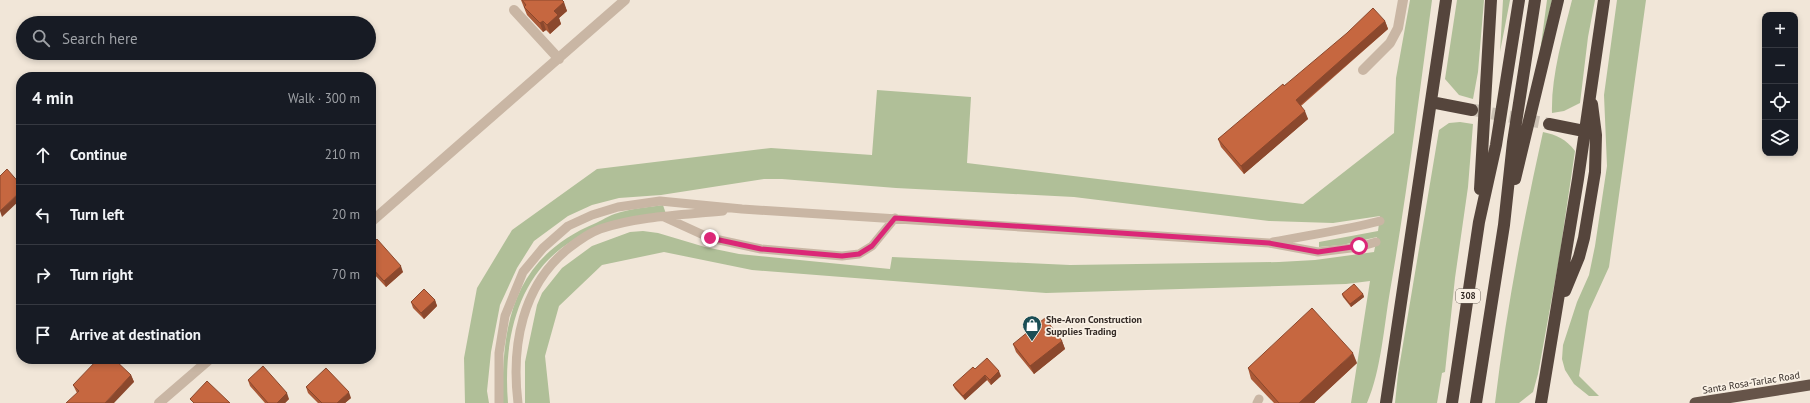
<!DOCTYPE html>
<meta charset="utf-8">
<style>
:root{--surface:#171b24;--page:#20242c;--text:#f1f3f6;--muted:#9ea1a6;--line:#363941}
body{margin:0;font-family:"PT Sans",sans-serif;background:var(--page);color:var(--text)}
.controls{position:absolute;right:12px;top:12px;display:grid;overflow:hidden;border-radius:8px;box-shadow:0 2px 6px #0003}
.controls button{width:36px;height:36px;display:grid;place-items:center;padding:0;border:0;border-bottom:1px solid var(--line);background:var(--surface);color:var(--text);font:20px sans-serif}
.stop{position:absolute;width:12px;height:12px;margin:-9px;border:3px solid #db2777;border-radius:50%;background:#fff}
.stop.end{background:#db2777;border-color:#fff;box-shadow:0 1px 4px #0008}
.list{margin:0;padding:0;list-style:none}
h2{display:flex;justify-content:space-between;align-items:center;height:52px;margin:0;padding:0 16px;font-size:17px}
h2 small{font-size:13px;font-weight:400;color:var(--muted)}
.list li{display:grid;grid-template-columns:26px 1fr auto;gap:12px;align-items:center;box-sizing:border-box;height:60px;padding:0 16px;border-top:1px solid var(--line)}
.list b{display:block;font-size:15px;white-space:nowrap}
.list em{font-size:13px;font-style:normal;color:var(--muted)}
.icon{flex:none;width:22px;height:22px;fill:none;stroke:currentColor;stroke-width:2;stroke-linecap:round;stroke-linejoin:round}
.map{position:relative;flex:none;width:1810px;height:403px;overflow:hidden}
.search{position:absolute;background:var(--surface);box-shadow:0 2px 6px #0003;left:16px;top:16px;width:360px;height:44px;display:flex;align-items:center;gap:10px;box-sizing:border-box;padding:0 14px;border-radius:22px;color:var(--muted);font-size:15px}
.panel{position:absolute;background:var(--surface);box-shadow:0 2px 6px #0003;left:16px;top:72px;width:360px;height:292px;border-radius:16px}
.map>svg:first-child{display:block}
.grass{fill:#b0bf98}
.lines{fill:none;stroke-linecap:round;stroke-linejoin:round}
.motorway-tunnel{stroke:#cbc1b4;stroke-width:12;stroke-dasharray:12 6;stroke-linecap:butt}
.service{stroke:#c9b6a4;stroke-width:9}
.minor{stroke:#c9b6a4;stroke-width:10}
.trunk{stroke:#665449;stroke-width:11}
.motorway{stroke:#55453c;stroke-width:12}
.wall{fill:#aa5937}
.shaded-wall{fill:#8b482d}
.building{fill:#c66740;stroke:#8b482d}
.route{stroke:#db2777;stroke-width:5}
.labels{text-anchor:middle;stroke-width:3.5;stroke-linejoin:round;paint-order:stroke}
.shield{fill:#f9f0e4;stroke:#6f665f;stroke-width:1}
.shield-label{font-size:9px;font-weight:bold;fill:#342b26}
.poi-label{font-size:10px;font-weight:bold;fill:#342b26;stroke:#f9f0e4;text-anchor:start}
.street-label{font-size:10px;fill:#342b26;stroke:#f9f0e4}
</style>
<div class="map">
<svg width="1810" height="403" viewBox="0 0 1810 403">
<rect width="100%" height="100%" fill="#f1e6d8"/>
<path class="grass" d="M1410,0H1432C1419,97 1407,194 1390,291C1384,326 1381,371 1367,403H1351L1370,281L1346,284L1046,293L752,270L664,252L602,265L559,306L545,356L550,403H525V362L537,305L542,293L562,268L592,246L630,232L643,231L658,233L705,247L739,254L890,269L892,257L1070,265L1279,262L1315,260L1374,252L1377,237L1342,245L1319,247V242L1378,231L1380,216L1333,223L1269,221L1074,197L896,188L782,179H764L661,195L619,198L592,205L568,216L534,241L517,268L500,305L491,352L487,391L489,403H465L464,358L477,288L512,230L597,169L771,148L872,155L877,90L971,97L967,163L1303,204L1394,133L1396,78Z
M1457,0H1484L1478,72L1473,99L1459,95L1445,79Z
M1503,0H1510L1500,52Z
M1547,0H1552L1540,52Z
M1572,0H1595L1588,37L1580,103L1564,111L1552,113C1551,76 1563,36 1572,0Z
M1617,0H1646L1609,267L1589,311L1579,376L1599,396H1589L1574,384L1565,370L1562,359L1563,345L1577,302L1589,275L1595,246L1607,166L1604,95Z
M1460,122L1473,124L1468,187L1455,278L1445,372L1442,373L1437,403H1395L1398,374L1439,130L1449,123Z
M1543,132C1557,135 1566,139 1575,151L1559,259L1538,374L1533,392L1519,403H1495C1506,312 1523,222 1543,132Z
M663,205L666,214C643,220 621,227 598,233C590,235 579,237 572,241C516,275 503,343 508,403H503C501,322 514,257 596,223C604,219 612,214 621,212C635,208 649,207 663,205Z"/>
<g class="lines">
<path class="motorway-tunnel" d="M1474,110L1549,124"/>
<path class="service" d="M664,217L710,238L761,249L842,256L859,254L872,246L895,218
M1273,242C1309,235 1345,230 1380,221
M499,403V353L505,316L523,272L543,248L568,226L592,215L618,207L660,201L742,209L1269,243L1318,252L1359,247L1376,242
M518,403C511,346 522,285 569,248C578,241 589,233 600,229C639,216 683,215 723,211
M1257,403L1259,399"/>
<path class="minor" d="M514,10L559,59
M1363,70L1390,43L1398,28L1403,0
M371,222L625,0
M159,403L210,359"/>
<path class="trunk" d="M1695,403L1810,385"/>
<path class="motorway" d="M1431,102L1472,110
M1549,124L1584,131
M1515,179L1558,0
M1480,189L1491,0
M1565,291L1579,257L1584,238L1595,172L1596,135L1592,104
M1386,403L1446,0
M1452,403L1479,222L1496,145L1519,0
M1476,403L1504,225L1513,142L1535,0
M1541,403L1578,179L1604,0"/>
</g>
<path class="wall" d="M521,0H562L567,11L559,18L561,24L550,34L546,30L543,32L527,15Z
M1385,21L1388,29L1301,106L1308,119L1244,174L1221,147L1218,139L1284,86Z
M371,245L403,272L386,287L371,271Z
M1342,294H1363L1364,297L1351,307L1343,297Z
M435,300L437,306L424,319L413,308L411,302Z
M1062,341L1065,349L1034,374L1016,352L1013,344Z
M1357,363L1314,403H1274L1251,379L1248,368Z
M975,369L1001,376L991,385L987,380L965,400L955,389L953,385Z
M131,375L134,382L77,393L73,385Z
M248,380L289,399L285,403H265L250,386Z
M306,387L351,398L345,403H318L308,393Z"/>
<path class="shaded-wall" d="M564,2L567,11L559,18L561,24L550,34L547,25L554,11Z
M543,21L546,30L543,32L540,23Z
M1385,21L1388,29L1298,107L1296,100Z
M1305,111L1308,119L1244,174L1241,166Z
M21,191V199L2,217L0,211Z
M401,266L403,272L386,287L384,281Z
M1363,294L1364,297L1351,307L1350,304Z
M435,300L437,306L424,319L421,313Z
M1062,341L1065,349L1034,374L1030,366Z
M1353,353L1357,363L1314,403H1299Z
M999,371L1001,376L991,385L990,380Z
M131,375L134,382L114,403H105Z
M985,375L987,380L965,400L963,396Z
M349,392L351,398L345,403H337Z
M287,393L289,399L285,403H277Z"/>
<path class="building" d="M522,0H562L564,2L554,11L558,15L547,25L543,21L540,23L524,7L526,5Z
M1373,8L1385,21L1296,100L1305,111L1241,166L1218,139L1283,84L1284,86L1347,33Z
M7,169L21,185V191L0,211V176Z
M377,239L401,266L384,281L371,267V245Z
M1354,284L1363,294L1350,304L1342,294Z
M424,289L435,300L421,313L411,302Z
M1312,308L1353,353L1299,403H1279L1248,368Z
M1045,318L1062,341L1030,366L1013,344Z
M987,358L999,371L990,380L985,375L963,396L953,385L973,367L975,369Z
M98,359H114L131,375L105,403H66L79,391L73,385Z
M263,366L287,393L277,403H268L248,380Z
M326,368L349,392L337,403H322L306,387Z
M207,381L230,403H194L190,399Z"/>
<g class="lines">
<path class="route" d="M710,238L761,249L842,256L859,254L872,246L895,218L1269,243L1318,252L1359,246"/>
</g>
<defs>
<g id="shop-pin" transform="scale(1)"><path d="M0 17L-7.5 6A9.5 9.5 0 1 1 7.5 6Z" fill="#1b4e55" stroke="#f9f0e4"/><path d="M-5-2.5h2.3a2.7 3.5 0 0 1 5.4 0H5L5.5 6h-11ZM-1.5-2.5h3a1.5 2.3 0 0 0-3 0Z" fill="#fff"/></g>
</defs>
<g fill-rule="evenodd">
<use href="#shop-pin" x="1032" y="325"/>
</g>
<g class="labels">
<rect class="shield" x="1456" y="289" width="24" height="14" rx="3"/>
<g class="shield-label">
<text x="1468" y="299">308</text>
</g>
<g class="poi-label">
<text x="1046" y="323">She-Aron Construction<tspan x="1046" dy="12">Supplies Trading</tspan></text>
</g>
<g class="street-label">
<text transform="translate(1751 382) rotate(-9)" y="4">Santa Rosa-Tarlac Road</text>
</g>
</g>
</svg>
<div class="controls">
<button>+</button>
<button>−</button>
<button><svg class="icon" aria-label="locate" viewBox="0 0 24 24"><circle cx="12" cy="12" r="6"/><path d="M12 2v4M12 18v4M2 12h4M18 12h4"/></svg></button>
<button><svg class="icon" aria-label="layers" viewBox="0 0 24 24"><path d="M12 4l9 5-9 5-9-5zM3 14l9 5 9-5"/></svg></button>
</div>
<div class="stop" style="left:1359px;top:246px"></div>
<div class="stop end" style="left:710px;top:238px"></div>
<div class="search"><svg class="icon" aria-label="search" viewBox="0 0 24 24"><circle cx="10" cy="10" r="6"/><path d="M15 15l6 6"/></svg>Search here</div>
<section class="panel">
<h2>4 min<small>Walk · 300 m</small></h2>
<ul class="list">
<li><svg class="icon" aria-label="ahead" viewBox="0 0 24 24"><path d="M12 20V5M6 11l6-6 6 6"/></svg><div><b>Continue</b></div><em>210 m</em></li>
<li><svg class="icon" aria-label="left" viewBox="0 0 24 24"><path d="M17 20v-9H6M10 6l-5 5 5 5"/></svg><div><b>Turn left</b></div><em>20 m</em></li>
<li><svg class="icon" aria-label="right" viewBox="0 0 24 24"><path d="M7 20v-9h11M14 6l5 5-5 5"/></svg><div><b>Turn right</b></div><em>70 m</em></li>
<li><svg class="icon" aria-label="arrive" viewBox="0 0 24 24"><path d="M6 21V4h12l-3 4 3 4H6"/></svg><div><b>Arrive at destination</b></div></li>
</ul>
</section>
</div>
